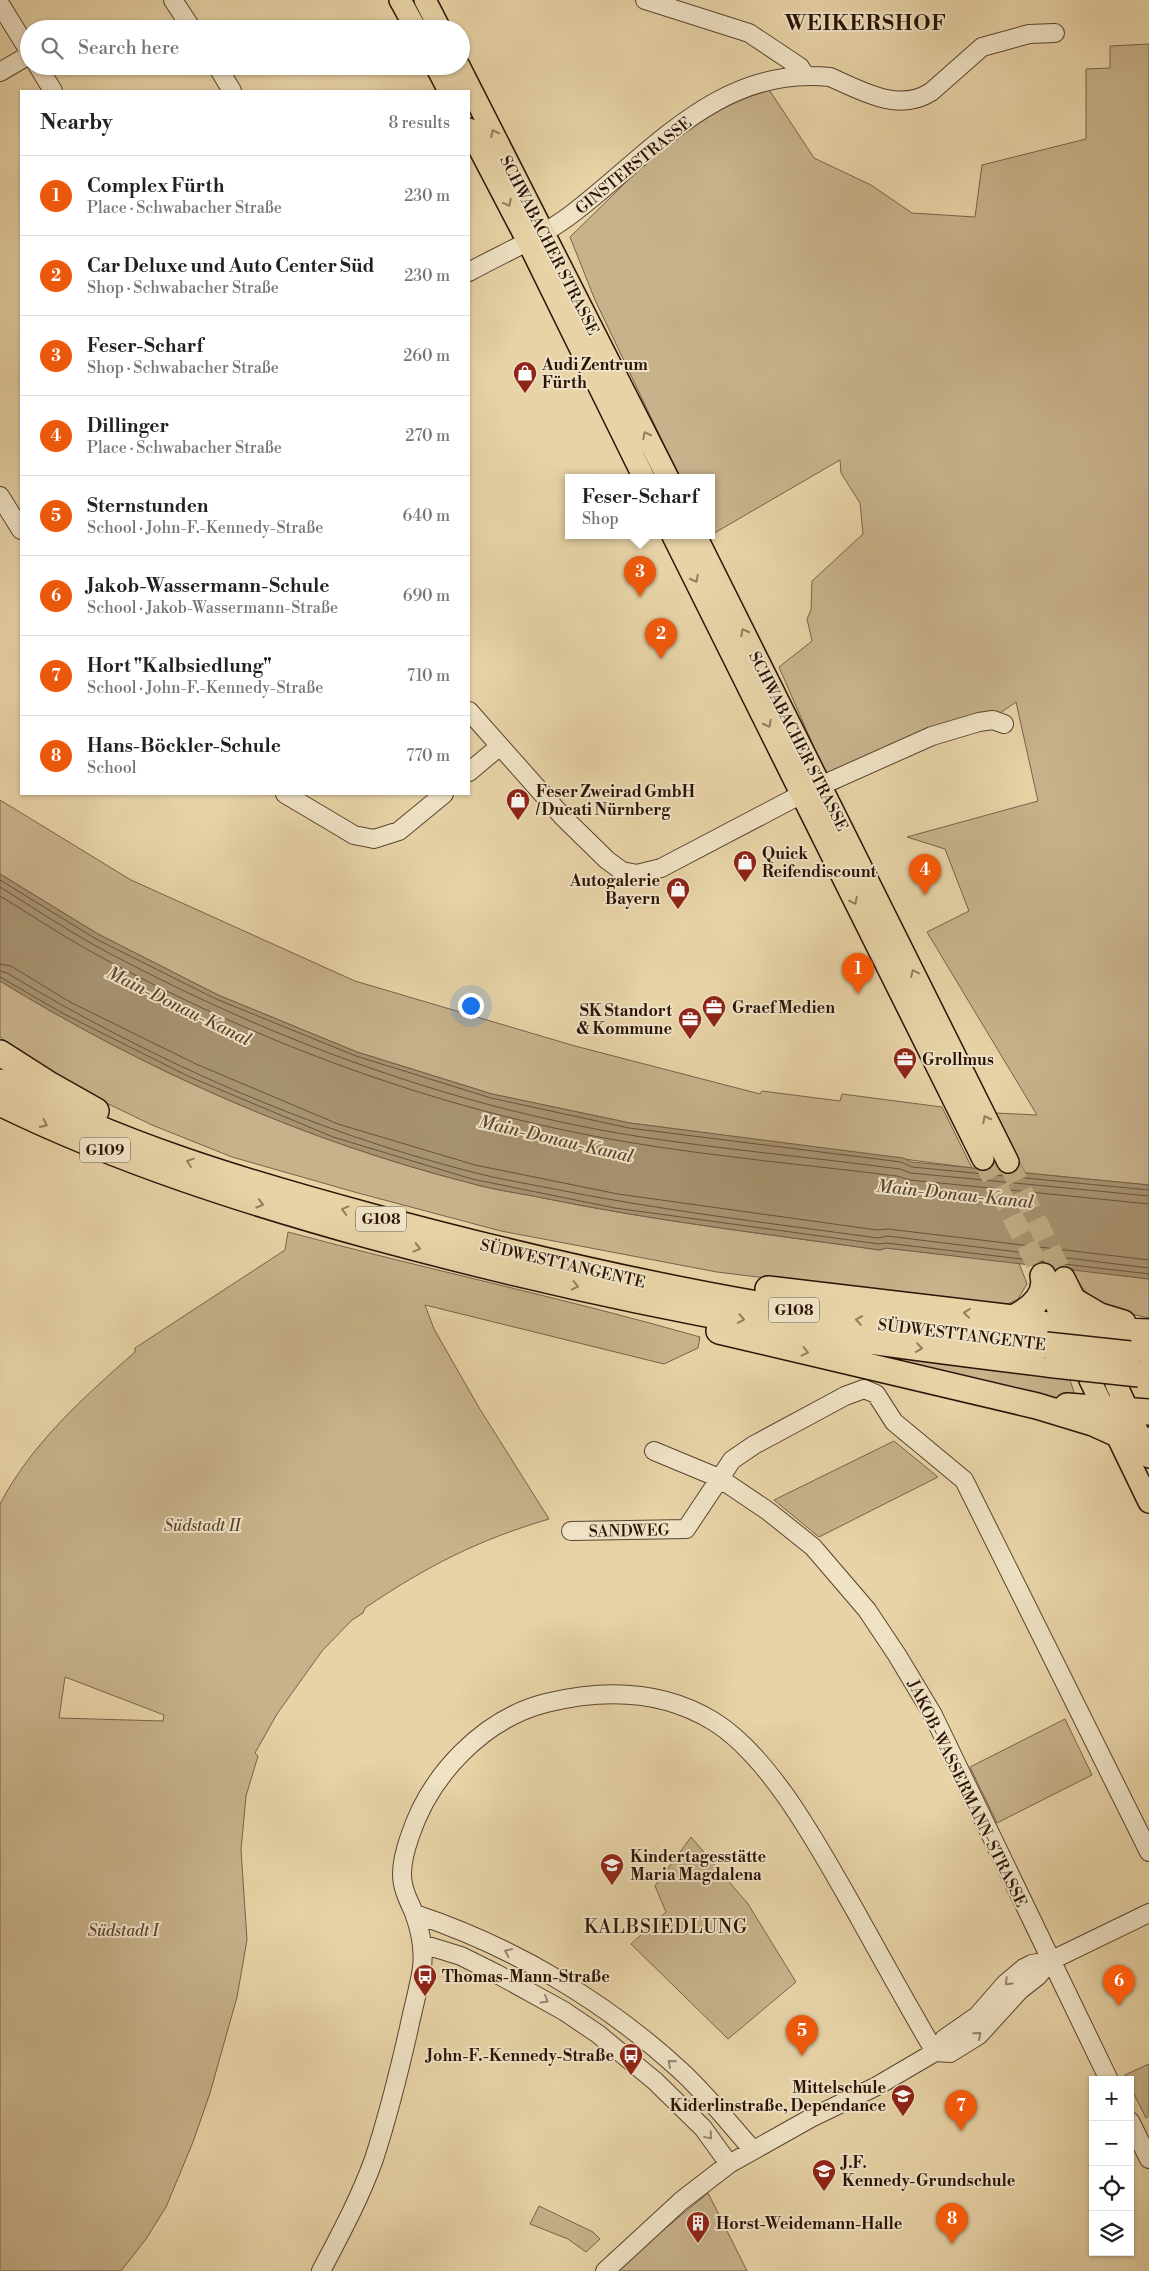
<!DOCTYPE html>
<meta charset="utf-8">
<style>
:root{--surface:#fff;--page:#f6f6f6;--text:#202124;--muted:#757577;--line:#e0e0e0;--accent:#ea580c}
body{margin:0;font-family:"Libre Bodoni",serif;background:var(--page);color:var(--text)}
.controls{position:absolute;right:15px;bottom:15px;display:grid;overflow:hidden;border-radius:0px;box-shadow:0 1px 4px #0004}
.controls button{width:45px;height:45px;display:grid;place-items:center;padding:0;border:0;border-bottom:1px solid var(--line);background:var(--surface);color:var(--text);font:25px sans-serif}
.you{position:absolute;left:470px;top:1005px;width:18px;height:18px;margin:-12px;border:4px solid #fff;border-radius:50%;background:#1a73e8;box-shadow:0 0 0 8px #1a73e833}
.badge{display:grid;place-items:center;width:32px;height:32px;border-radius:50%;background:var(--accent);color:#fff;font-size:16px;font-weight:700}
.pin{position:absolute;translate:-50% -41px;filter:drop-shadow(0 1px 2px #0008)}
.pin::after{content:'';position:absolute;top:26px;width:18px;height:15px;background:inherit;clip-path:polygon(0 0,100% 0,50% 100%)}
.popup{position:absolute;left:565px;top:474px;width:150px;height:65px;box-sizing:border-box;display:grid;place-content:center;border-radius:0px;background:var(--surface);filter:drop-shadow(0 1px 4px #0005);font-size:16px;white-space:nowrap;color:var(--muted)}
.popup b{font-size:19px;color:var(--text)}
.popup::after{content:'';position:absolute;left:50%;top:100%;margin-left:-10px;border:10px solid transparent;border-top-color:var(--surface)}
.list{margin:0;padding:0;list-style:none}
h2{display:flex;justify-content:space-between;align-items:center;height:65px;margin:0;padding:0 20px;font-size:21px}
h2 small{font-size:16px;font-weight:400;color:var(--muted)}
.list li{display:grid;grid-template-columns:32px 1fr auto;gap:15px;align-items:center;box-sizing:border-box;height:80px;padding:0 20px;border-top:1px solid var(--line)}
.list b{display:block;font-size:19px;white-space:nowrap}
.list p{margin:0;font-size:16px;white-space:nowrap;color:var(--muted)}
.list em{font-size:16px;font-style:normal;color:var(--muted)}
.icon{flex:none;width:28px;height:28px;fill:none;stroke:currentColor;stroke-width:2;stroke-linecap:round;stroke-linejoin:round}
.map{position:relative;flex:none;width:1149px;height:2271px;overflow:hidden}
.search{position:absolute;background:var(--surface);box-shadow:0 1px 4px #0004;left:20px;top:20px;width:450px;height:55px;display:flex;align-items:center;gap:12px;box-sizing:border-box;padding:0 18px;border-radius:28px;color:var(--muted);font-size:19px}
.panel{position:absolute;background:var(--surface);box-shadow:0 1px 4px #0004;left:20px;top:90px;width:450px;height:705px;border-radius:0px}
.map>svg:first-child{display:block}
.green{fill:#c7b28b;stroke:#786249;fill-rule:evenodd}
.water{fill:#a79270;stroke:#755f46}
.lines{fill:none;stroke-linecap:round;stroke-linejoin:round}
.shore{stroke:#68523c;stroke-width:1}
.major-tunnel{stroke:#c1ad86;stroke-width:21;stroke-dasharray:21 11;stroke-linecap:butt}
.minor-casing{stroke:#59432f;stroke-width:20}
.major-casing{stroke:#2a1307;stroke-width:24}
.highway-casing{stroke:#2a1307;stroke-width:28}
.minor{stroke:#efe2c5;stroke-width:18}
.major{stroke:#e7d3a6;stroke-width:21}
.highway{stroke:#e7d3a6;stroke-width:25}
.highway-bridge-casing{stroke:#2a1307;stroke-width:28;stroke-linecap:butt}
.highway-bridge{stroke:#e7d3a6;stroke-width:25}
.oneway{stroke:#927d5e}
.oneway2{stroke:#968570}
.labels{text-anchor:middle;stroke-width:4;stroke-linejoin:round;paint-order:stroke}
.shield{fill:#efe2c5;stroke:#655140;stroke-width:1}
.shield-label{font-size:15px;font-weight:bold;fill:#2a1307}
.street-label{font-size:16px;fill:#2a1307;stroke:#efe2c5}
.poi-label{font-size:16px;font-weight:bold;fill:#2a1307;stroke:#efe2c5;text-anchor:start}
.park-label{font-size:16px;font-style:italic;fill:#59432f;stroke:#efe2c5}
.water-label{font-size:18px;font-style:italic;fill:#5c4631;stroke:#efe2c5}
.quarter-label{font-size:19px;letter-spacing:1px;fill:#2a1307;stroke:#efe2c5}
.district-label{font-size:21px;font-weight:bold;letter-spacing:1px;fill:#2a1307;stroke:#efe2c5}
</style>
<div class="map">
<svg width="1149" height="2271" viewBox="0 0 1149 2271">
<rect width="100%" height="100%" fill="#e7d3a6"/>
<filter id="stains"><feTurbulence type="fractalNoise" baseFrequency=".004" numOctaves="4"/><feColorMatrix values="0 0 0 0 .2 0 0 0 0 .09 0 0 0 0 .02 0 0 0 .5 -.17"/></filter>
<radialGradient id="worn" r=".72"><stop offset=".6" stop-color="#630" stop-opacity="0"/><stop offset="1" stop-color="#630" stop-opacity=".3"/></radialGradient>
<path class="green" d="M1149,44V1185L1025,1173L996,1113L1037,1115L927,932L969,911L945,849L907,837L1038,801L1016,702L984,724L886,763L833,791L779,667L812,641L807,619L811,610L812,581L863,534L860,503L841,473L840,460L711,535V478H680L595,300L570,237L667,142L702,116L768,88L814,158L871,185L912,213L975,217L982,165L1086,139V69L1110,68V46Z
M0,800L131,880L355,981L575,1046L760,1094L762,1091L840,1101L842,1094L942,1107L972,1168L630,1123L492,1094L357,1052L218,995L98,934L0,874Z
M0,981C145,1070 305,1141 470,1183C494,1190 519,1193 543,1198C655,1221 767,1234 880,1250L886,1248L1019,1263L1027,1284L1018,1299L1002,1307L717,1272L501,1231L358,1193L232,1157L152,1125L98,1099L40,1067L0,1037Z
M288,1232C425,1269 564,1298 700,1337L698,1348L664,1364L425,1305L434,1329L478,1406L549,1519C478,1540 427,1566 365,1608L363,1613L352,1620L322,1651L277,1714L255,1753L258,1756L246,1796L241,1850L247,1940L237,1997L210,2093L193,2142L166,2207L146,2239L121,2271H0V1504C31,1444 85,1396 135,1352V1348L285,1250ZM65,1677L164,1715L163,1721L59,1718Z
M1072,1269L1149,1279V1318C1114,1310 1087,1306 1072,1269Z
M731,1326L1069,1377L1074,1392L1071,1397L1050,1399Z
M894,1441L938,1477L819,1537L774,1500Z
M1065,1719L1092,1775L997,1823L970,1767Z
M691,1837L748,1904L796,1982L728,2039L631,1944L666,1912L655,1886Z
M1149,2064V2116L1146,2118L1130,2086V2080H1127L1125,2075Z
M708,2193L747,2271H617L626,2261Z
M539,2206L593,2232L600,2239L586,2252L568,2239L530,2224Z"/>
<path class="water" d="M0,874L98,934L218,995L357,1052L492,1094L630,1123L903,1158L912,1162L1149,1185V1279L886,1248L880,1250C768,1234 655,1221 543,1198C519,1193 494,1190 470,1183C305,1141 145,1070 0,981Z"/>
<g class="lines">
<path class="shore" d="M0,880L96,939L216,999L356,1056L491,1098L629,1128L901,1162L912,1167L1149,1190
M0,887C31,906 62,927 94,945C260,1035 442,1104 629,1135C718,1149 809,1157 900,1169L911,1173L1149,1196
M0,896C30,914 59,934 90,951C255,1042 440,1111 627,1142C717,1157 808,1165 897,1176L910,1180L1149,1204
M0,964L11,966L70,1002L196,1064L338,1124L475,1165L618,1194L877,1230L888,1229L1149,1260
M0,971L7,973C151,1060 309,1130 472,1172C498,1179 524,1183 549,1188C658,1210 768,1223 878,1238L887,1236L1149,1268
M0,977L64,1014L190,1077L333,1137L472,1179L615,1208L879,1244L886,1243L1149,1274"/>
<path class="major-tunnel" d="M983,1159L1043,1276
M1008,1162L1064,1278"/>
<g class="minor-casing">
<path id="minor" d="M173,0L192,29
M645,0L749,33L800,67L805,75
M0,4L29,51
M38,66L53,91
M217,66L232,91
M0,72L29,55
M469,272C505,252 545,236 577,210C654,150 722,65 830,77C862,91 898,113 931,92L982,47L1029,34L1055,33
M0,496L21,530
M469,711L563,817L607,860L622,871L637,874L661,868L802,794L932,736L979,722L993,720L1004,724
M469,772L500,746
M285,794L354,835L374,839L399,831L444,794
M654,1451L719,1478L768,1511L813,1547L867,1610L897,1655L933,1715L1109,2080
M571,1531L686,1529L732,1460L754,1445L845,1396L864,1389L876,1394L894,1422L964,1480L1149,1852
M415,1914C512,1946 605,2001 681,2071C706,2094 729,2123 752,2149
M422,1944L461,1956L497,1974L564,2011L598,2034L655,2081L703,2128L729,2164
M935,2052L950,2053L979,2035L1020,1990L1038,1976L1050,1961
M1130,2121L1149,2159
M321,2271C340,2235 360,2198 374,2159C388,2116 399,2072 409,2028C413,2008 419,1988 422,1968C424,1950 420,1929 414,1913C410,1903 405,1895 403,1884C400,1870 405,1850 410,1836C430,1775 483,1719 546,1703C603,1689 662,1690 713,1721C772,1757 822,1853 856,1912C882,1959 908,2006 935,2052
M605,2271L681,2201L729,2164L811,2118L877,2086L935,2052L944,2039L977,2016L1005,1984L1024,1968L1032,1964L1050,1961L1149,1913"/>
</g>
<g class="major-casing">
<path id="major" d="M400,0L416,29
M425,0L440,29
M436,66L449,91
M459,66L668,478
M469,129L527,240L644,478
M673,536L983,1159
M696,536L1008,1162
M1043,1276L1072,1340
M1064,1278L1083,1316
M1090,1380L1149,1502
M1116,1384L1149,1457"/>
</g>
<g class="highway-casing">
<path id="highway" d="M0,1053L50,1085L96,1111
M0,1082C116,1144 246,1183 373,1217C511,1254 651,1287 792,1310C876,1324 961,1334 1046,1345
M0,1103C119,1161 244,1201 371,1236C507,1273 645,1304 783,1328C874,1343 964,1354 1055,1365
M768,1289L1013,1318L1067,1329L1149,1332
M1076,1302L1100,1316L1123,1323
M1013,1318C1029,1310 1048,1297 1043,1276
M719,1331L1037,1406L1093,1423L1113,1432
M1130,1354L1149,1356
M1067,1406L1149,1412
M1145,1448L1149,1440"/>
</g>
<use href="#minor" class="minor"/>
<use href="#major" class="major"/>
<use href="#highway" class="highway"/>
<g class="highway-bridge-casing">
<path id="highway-bridge" d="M1046,1345L1130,1354
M1055,1365L1139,1374"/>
</g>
<use href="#highway-bridge" class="highway-bridge"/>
</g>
<defs><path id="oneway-chevron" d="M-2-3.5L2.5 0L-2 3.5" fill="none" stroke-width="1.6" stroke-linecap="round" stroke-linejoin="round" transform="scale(1.25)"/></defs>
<g class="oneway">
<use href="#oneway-chevron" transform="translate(494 133) rotate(-117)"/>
<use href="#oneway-chevron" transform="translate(508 203) rotate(62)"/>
<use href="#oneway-chevron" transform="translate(646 435) rotate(-117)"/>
<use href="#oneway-chevron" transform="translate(695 579) rotate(63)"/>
<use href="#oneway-chevron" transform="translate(744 632) rotate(-117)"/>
<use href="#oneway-chevron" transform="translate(768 724) rotate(63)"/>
<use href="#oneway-chevron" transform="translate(854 901) rotate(64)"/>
<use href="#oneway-chevron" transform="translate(914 973) rotate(-116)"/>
<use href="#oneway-chevron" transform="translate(986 1119) rotate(-117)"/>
<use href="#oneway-chevron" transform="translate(44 1124) rotate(25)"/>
<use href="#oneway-chevron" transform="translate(190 1162) rotate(-161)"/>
<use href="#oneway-chevron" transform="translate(260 1204) rotate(17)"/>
<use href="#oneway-chevron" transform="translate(345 1210) rotate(-165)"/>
<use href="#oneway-chevron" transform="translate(417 1248) rotate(15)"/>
<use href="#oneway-chevron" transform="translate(575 1286) rotate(13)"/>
<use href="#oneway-chevron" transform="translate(967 1313) rotate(-174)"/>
<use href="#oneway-chevron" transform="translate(741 1319) rotate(11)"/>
<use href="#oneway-chevron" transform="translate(859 1320) rotate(-171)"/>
<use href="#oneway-chevron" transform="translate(919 1348) rotate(8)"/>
<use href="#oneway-chevron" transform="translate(805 1352) rotate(13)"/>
</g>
<g class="oneway2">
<use href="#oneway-chevron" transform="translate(508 1952) rotate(-155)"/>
<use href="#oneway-chevron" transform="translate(1008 1982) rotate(136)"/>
<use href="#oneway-chevron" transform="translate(545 2000) rotate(30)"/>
<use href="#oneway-chevron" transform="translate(978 2035) rotate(-41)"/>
<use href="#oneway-chevron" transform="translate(671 2063) rotate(-139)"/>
<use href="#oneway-chevron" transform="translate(709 2136) rotate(50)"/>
</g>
<defs>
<g id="shop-pin" transform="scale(1.25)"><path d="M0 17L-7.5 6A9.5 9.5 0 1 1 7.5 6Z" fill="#8f2418" stroke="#efe2c5"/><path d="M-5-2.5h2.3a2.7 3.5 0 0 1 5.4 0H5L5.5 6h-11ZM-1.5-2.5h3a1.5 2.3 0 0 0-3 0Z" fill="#fff"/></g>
<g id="office-pin" transform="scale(1.25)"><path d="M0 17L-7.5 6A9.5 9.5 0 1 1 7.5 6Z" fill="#8f2418" stroke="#efe2c5"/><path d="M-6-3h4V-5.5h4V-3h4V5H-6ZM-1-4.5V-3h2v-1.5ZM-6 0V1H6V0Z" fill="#fff"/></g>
<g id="school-pin" transform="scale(1.25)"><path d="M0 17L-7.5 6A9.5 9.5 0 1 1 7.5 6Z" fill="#8f2418" stroke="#efe2c5"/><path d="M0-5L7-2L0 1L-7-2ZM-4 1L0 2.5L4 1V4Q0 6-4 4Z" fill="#fff"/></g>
<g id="bus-pin" transform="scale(1.25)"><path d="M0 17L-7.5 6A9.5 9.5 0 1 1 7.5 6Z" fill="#8f2418" stroke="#efe2c5"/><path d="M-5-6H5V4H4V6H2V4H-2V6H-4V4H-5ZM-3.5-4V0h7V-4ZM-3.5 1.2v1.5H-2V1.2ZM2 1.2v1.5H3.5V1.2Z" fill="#fff"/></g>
<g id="building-pin" transform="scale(1.25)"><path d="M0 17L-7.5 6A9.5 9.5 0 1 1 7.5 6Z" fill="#8f2418" stroke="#efe2c5"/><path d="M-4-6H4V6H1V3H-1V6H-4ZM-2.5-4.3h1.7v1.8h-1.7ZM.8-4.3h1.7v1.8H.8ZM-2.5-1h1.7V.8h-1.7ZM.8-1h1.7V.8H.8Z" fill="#fff"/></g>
</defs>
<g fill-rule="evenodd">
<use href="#shop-pin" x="525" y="373"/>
<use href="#shop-pin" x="518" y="800"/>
<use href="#shop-pin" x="745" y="862"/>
<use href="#shop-pin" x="678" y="889"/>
<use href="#office-pin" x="714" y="1007"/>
<use href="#office-pin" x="690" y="1019"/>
<use href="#office-pin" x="905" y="1059"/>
<use href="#school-pin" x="612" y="1865"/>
<use href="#bus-pin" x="425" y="1976"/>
<use href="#bus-pin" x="631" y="2055"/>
<use href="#school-pin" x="903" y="2096"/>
<use href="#school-pin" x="824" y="2171"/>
<use href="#building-pin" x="698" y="2223"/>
</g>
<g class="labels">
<g class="shield">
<rect x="80" y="1137.5" width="50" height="25" rx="4"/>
<rect x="356" y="1206.5" width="50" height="25" rx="4"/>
<rect x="769" y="1297.5" width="50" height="25" rx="4"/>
</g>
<g class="shield-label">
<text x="105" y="1155">G109</text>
<text x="381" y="1224">G108</text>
<text x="794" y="1315">G108</text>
</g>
<g class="street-label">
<text transform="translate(633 165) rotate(-39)" y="6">GINSTERSTRASSE</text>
<text transform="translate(550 245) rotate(63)" y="6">SCHWABACHER STRASSE</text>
<text transform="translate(799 741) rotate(63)" y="6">SCHWABACHER STRASSE</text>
<text transform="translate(563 1263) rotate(13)" y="6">SÜDWESTTANGENTE</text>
<text transform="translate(962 1334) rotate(7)" y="6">SÜDWESTTANGENTE</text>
<text transform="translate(629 1530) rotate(-1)" y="6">SANDWEG</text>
<text transform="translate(968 1793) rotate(64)" y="6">JAKOB-WASSERMANN-STRASSE</text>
</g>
<g class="poi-label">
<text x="542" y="370">Audi Zentrum<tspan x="542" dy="18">Fürth</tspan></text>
<text x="536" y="797">Feser Zweirad GmbH<tspan x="536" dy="18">/ Ducati Nürnberg</tspan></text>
<text x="762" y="859">Quick<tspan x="762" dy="18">Reifendiscount</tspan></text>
<text x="660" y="886" text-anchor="end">Autogalerie<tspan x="660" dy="18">Bayern</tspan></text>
<text x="732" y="1013">Graef Medien</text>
<text x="672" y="1016" text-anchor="end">SK Standort<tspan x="672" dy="18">&amp; Kommune</tspan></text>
<text x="922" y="1065">Grollmus</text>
<text x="630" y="1862">Kindertagesstätte<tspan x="630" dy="18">Maria Magdalena</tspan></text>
<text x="442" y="1982">Thomas-Mann-Straße</text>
<text x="614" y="2061" text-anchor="end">John-F.-Kennedy-Straße</text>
<text x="886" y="2093" text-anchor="end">Mittelschule<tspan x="886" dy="18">Kiderlinstraße, Dependance</tspan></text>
<text x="842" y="2168">J.F.<tspan x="842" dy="18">Kennedy-Grundschule</tspan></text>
<text x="716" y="2229">Horst-Weidemann-Halle</text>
</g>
<g class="park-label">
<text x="202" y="1531">Südstadt II</text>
<text x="123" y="1936">Südstadt I</text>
</g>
<g class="water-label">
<text transform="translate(179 1006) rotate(26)" y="6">Main-Donau-Kanal</text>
<text transform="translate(556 1139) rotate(13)" y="6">Main-Donau-Kanal</text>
<text transform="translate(955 1194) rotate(6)" y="6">Main-Donau-Kanal</text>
</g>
<g class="quarter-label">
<text x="666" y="1933">KALBSIEDLUNG</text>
</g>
<g class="district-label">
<text x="866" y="30">WEIKERSHOF</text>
</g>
</g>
<rect width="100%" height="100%" filter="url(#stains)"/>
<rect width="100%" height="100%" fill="url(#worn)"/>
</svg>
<div class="controls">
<button>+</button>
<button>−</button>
<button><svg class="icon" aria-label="locate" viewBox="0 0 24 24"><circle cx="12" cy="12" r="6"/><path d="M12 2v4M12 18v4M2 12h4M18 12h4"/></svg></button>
<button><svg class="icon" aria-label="layers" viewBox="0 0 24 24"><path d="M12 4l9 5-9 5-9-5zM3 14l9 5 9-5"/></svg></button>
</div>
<div class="you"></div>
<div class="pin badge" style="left:858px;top:994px">1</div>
<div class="pin badge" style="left:661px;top:659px">2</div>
<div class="pin badge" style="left:640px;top:597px">3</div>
<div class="popup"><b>Feser-Scharf</b>Shop</div>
<div class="pin badge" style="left:925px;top:895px">4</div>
<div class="pin badge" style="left:802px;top:2056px">5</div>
<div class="pin badge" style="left:1119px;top:2006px">6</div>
<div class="pin badge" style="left:961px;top:2131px">7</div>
<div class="pin badge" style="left:952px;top:2244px">8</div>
<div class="search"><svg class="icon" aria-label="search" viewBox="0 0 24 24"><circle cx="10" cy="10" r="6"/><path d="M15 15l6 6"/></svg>Search here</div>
<section class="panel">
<h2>Nearby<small>8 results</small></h2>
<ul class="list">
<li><span class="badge">1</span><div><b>Complex Fürth</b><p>Place · Schwabacher Straße</p></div><em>230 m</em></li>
<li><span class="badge">2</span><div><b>Car Deluxe und Auto Center Süd</b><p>Shop · Schwabacher Straße</p></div><em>230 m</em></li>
<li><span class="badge">3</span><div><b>Feser-Scharf</b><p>Shop · Schwabacher Straße</p></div><em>260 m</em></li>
<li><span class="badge">4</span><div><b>Dillinger</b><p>Place · Schwabacher Straße</p></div><em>270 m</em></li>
<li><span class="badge">5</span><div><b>Sternstunden</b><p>School · John-F.-Kennedy-Straße</p></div><em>640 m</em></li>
<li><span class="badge">6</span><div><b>Jakob-Wassermann-Schule</b><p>School · Jakob-Wassermann-Straße</p></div><em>690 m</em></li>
<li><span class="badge">7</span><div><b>Hort &quot;Kalbsiedlung&quot;</b><p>School · John-F.-Kennedy-Straße</p></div><em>710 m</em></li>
<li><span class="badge">8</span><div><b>Hans-Böckler-Schule</b><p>School</p></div><em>770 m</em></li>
</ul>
</section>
</div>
